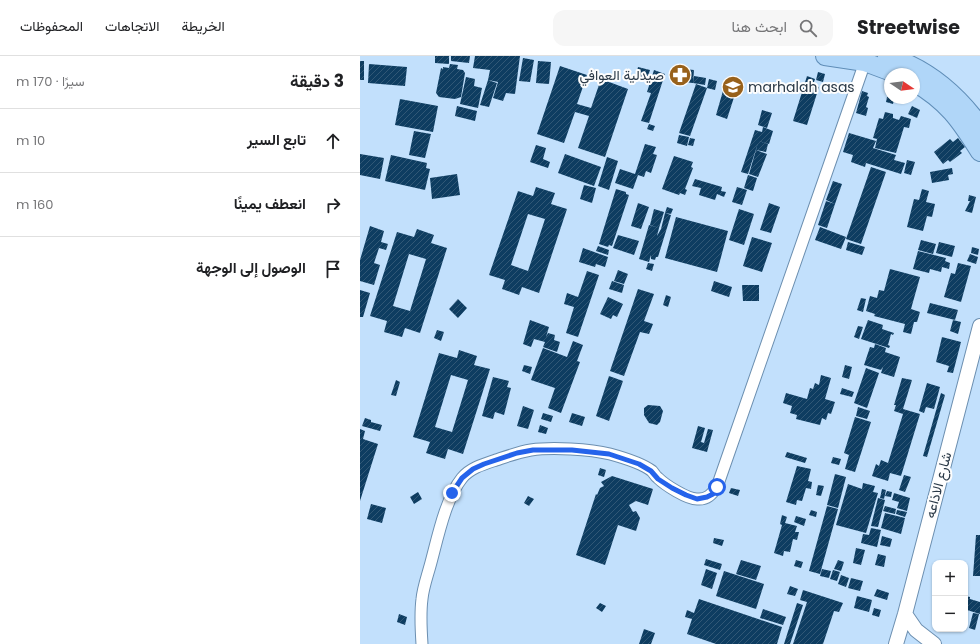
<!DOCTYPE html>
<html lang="ar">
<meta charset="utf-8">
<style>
:root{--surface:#fff;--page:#f6f6f6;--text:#202124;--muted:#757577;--line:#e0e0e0}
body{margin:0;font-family:Poppins,Vazirmatn,sans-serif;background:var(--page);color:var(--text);direction:rtl}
.controls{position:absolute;right:12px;bottom:12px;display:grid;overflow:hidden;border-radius:8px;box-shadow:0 1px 3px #0004}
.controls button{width:36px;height:36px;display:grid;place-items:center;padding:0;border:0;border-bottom:1px solid var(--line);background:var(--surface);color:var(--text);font:20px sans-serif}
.compass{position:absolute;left:524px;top:12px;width:36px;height:36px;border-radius:50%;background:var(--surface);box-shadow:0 1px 3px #0004;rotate:103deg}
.stop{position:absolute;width:12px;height:12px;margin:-9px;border:3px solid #2563eb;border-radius:50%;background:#fff}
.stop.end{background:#2563eb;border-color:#fff;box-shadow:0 1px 4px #0008}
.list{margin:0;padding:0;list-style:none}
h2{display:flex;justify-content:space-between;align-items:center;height:52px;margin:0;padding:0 16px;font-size:17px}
h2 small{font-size:13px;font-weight:400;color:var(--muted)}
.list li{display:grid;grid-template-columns:26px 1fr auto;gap:12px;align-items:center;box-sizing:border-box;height:64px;padding:0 16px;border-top:1px solid var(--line)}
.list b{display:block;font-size:15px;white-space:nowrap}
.list em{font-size:13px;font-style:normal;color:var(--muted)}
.icon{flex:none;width:22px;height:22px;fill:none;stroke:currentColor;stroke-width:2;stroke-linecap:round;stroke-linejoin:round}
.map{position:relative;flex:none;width:620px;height:588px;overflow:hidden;direction:ltr}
header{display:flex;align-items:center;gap:24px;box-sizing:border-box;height:56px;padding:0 20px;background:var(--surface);border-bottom:1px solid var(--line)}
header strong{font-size:19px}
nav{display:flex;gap:22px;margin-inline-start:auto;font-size:14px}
.search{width:280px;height:36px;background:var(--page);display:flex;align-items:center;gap:10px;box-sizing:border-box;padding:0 14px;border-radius:12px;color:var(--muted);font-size:15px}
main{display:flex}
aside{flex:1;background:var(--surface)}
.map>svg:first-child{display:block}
.building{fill:url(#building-hatch);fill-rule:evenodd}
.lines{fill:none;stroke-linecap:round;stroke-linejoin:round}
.minor-casing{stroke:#6c8fb0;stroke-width:13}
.tertiary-casing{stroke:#6c8fb0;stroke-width:16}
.primary-casing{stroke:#5f8db7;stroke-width:20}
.minor{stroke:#fff;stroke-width:11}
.tertiary{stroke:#fff;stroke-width:14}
.primary{stroke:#b0d6f8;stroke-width:18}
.route{stroke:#2563eb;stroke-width:5}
.labels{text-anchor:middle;stroke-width:4;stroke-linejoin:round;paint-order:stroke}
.poi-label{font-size:14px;fill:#2a3947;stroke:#fdfdfd;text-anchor:end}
.street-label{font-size:14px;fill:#2a3947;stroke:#fdfdfd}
</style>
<header>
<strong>Streetwise</strong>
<div class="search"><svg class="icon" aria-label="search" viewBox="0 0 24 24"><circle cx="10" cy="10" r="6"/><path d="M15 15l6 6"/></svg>ابحث هنا</div>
<nav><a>الخريطة</a><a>الاتجاهات</a><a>المحفوظات</a></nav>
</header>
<main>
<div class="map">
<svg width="620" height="588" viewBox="0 0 620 588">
<defs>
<pattern id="building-hatch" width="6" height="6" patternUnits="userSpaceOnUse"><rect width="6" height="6" fill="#0e3d61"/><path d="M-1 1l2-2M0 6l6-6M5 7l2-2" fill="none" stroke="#315876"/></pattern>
</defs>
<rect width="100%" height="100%" fill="#c2e0fc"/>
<path class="building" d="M75,0H89V8L75,7Z
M91,0H110L109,7L91,5Z
M115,0H160L155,38L146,37L143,45L133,42L138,26L128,24L130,14L113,12Z
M163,2L174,4L170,26L159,25Z
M0,5H4V24H0Z
M178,5L191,6L189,28L176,27Z
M9,8L47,11L45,30L8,27Z
M90,8L98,9L97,13L103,14L105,17L101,41L95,43L79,41L76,37L81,12L83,13V11L89,12Z
M200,10L227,19L217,48L231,52L241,23L268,33L245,101L218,92L229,60L215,56L204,87L177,78Z
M278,11L290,14L288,20L282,19L280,25L275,24Z
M315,12L334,14L333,27L314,25Z
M294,14L305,18L289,67L281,65L291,37L287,36Z
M458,16L465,18L463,26L456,24Z
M334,20L346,22L345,29L333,27Z
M447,20L455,23L453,29L459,31L447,69L433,65Z
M106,21L115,23L114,30L122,32L118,52L100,48Z
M349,23L357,25L355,34L347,32Z
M128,24L137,27L129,51L120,49Z
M336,28L347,32L330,80L319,77Z
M365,28L377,32L367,63L356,59Z
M502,35L508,37L507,40L509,41L506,51L508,52L506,60L496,57Z
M527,41L534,43L533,48L526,46Z
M40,43L78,50L73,76L35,69Z
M97,50L117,55L115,65L95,60Z
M552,50L560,54L557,62L548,58Z
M402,54L412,57L407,72L398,69Z
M525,56L533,58V62L539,64L541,60L551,63L549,72L544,71L536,97L515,92L517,83L513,82L519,62L523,63Z
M289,68L295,70L293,75L287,73Z
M403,71L413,75L409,88L399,85L408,88L406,96L396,94L398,87L388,118L381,116L395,74L402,76Z
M54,75L71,78L65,102L49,99Z
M489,77L516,85L513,92L536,99L534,104L545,107L541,118L506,107L505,111L491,106L493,99L483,96Z
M319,79L329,81L327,90L317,87Z
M330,82L335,83L333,90L328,89Z
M598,82L605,91L600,95L602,97L590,106L588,104L583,108L574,96L590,83L593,86Z
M285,88L296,91L293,98L297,99L291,117L286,115L284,121L278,119L273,133L255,127L260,113L275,118Z
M176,89L186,92L183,103L190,106L188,112L170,106Z
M396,94L407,98L398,121L389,118Z
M0,98L24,102L20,123L0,119Z
M205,98L241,111L234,130L198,117Z
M31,99L67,107L66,112L70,113L65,134L25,125Z
M314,100L333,106L331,111L333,112L325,133L327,134L325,139L320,137L319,139L302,133Z
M247,101L258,105L249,134L238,130Z
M547,104L555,106L551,119L544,117Z
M511,111L526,116L501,188L486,183Z
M592,112L593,118L588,119L589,124L572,127L570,116Z
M97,118L100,139L72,143L70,122Z
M388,119L397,122L393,135L384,132Z
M335,123L362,131L361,135L366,136L364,141L357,138L355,144L339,139L341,132L332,130Z
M473,125L482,128L475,148L466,144Z
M224,129L236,132L232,147L220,143Z
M176,131L195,137L191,148L207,153L179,237L162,231L159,239L142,233L145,224L129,219L158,135L173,140ZM168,158L185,163L168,215L151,209Z
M377,131L387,134L382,149L372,146Z
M256,133L266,136V138L269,139L252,190L249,189L248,191L239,188Z
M562,133L569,135L566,146L575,148L572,161L567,160L563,175L547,171L554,143L559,144Z
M609,139L616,141L612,157L605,155L610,145H608Z
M466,145L475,148L467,172L458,169Z
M278,147L289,151L281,173L271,170Z
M409,147L420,151L411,177L400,174Z
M307,151L313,153L311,158L305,157Z
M294,153L304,156L299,172L290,169Z
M379,153L394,158L384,189L369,184Z
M305,157L311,159L298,201H296L295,204L291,203V199L289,206L279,203L289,169L299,172L297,180L301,173Z
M316,161L368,175L357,216L305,202Z
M10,170L24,175L21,186L28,188L26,194L19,192L14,207L20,209L14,229L0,225V204Z
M460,171L486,181L481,193L455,184Z
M57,173L74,179L71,187L87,192L60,277L45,272L42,281L24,276L27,265L10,260L37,176L54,181ZM49,198L66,203L50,255L33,250Z
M258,179L279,185L274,199L253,192Z
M392,181L412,187L402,216L383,210Z
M561,184L576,188L573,198L558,194Z
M488,186L505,191L502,199L486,194Z
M579,186L595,190L592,201L576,197Z
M238,190L249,194L248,199L236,195Z
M612,191L619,193L618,199L611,197Z
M223,192L248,201L245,211L236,208L235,211L219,206Z
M558,195L586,202L585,205L590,207L589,213L582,211L581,216L570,213L569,217L553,213Z
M610,198L618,201L616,208L607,205Z
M288,207L294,208L292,215L286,213Z
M598,207L611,210L601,246L584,241L591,217L595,218Z
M530,213L560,221L551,253L560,256L557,266H554L551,278L543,276L545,268L514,260L515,258L506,255L510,240L517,242L519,234L524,235Z
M258,214L268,218L264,228L254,225Z
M227,215L239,219L218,281L206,277L214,251L204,248L207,237L218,241Z
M252,225L264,229L262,237L249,233Z
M354,225L372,231L369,241L351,235Z
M382,229H399V245H383Z
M278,233L294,238L284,265L293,268L289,278L280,276L264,320L250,315Z
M0,234L10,237L3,261H0Z
M306,239L311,241L308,251L303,249Z
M248,241L263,248L257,261L253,259L251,263L240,258Z
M501,242L506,243L503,256L497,254Z
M98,243L107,252L98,262L89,253Z
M570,247L598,254L595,264L567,257Z
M170,264L189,271L186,281L188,277L195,279L194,284L200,286L197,296L183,291L185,286L174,283L171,291L163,288Z
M508,264L523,269L522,273L534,277L533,279L531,278L528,289L530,290L529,292L501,283Z
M593,264L601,266L598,278L590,275Z
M498,270L503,271L499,283L494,281Z
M77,274L84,276L81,285L74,282Z
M582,281L601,286L593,317L587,316L589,310L576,306Z
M213,285L223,289L217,305L220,306L201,357L188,352L195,332L171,324L183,292L207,301Z
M515,288L526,292L525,296L540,301L534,321L521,317L523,311L521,314L504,309L510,291L514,292Z
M99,294L117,300L114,309L130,313L103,398L88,393L85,403L66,397L70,386L53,381L79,297L97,302ZM91,319L108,324L92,376L75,371Z
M164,309L172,311L170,318L162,315Z
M485,309L492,311L489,323L482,321Z
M506,312L519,317L507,352L494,347Z
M461,319L471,322L465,343L475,346L471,358L468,357L466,364L462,362L460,369L436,363L437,359L430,357L432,350L423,347L426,337L447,343L450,332L453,333L455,327L459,329Z
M249,320L263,325L249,365L236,360Z
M133,321L149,325L147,331L151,332L144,359L135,356L133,363L122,360Z
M542,322L552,324L543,353L560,358L541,420L530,417L528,425L512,420L516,408L519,410L521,404L528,407L543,358L534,355L536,349H534Z
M36,324L40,326L36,340L31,339Z
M567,327L580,331L574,353L566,351L564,357L559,355Z
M482,332L494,336L492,341L480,338Z
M581,337L585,339L567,401L563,400Z
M288,349L300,350L303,355L300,366L297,369L289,367L284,359V352Z
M163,350L174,354L168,373L157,370Z
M498,351L510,355L507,363L496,360Z
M183,357L193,360L191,366L181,363Z
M212,357L225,361L222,370L209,366Z
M495,361L511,366L495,416L485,413L489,399L484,397Z
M5,362L11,364V366L22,369L20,375L2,370Z
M180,369L188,372L186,378L178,376Z
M338,370L345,372L341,386L344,387L348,373L353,374L347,396L332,392Z
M0,373L5,375L3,383L18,388L0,445Z
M427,396L447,402L445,407L425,401Z
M473,401L481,403L479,409L471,407Z
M437,410L451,413L448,425L452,426L451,433L446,432L442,445L437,444L436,449L426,446Z
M240,412L246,414L244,421L238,419Z
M475,418L486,421L478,452L467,449Z
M544,419L551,421L545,436L539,434Z
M252,420L293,433L288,449L276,445L269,449L273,456L276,455L280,462L276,475L258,469L245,509L216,499L236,438L237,439L240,432L244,430L241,426Z
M503,427L515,430L513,436L518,437L506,477L476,469L488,428L502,433Z
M458,429L464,430L461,440L456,439Z
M371,432L380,434L378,440L369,437Z
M522,433L526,434L524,443L520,442Z
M527,435L532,436L531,441L525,440Z
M58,436L62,443L54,448L50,441Z
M534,437L550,442L547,455L537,452L539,446L532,444Z
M168,440L174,443L169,450L164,447Z
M518,442L525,444L518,471L511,470Z
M11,448L26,452L22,467L7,463Z
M467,450L478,453L460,518L449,515Z
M525,450L536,453L535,458L523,455Z
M451,454L457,456L456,461L449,459Z
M537,454L547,456L545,461L536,458Z
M525,457L545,462L541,478L521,472Z
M422,459L427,461L425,467L437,470L435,476H439L437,484L433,483L430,496L424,495L423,500L414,497L422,469L420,468Z
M436,460L446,463L444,470L434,466Z
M511,472L521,474L517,491L501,487L503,478L509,479Z
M616,479H620V520H613Z
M522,480L532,483L530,491L520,489Z
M354,482L364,484L362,490L353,487Z
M496,492L505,494L501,509L493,507Z
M518,498L526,500L524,511L515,509Z
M346,503L362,508L360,514L344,509Z
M381,504L401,510L396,524L376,518Z
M436,504L443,506L441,512L434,510Z
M478,504L484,506L481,515L474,513Z
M346,513L357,517L352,533L341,529Z
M462,513L471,515L469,522L460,520Z
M473,514L480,516L477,525L470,523Z
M364,515L404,528L396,553L356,540Z
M481,519L489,522L486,531L478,528Z
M491,522L503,525L500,535L488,532Z
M430,530L438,533L435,540L427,538Z
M517,533L529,537L527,544L514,540Z
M443,534L483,547L479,556L474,555L463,588H433L447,546L440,544Z
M497,540L512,544L509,556L494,552Z
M605,540L610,541V543L620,546V558L607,554L608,548L605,547Z
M339,543L422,571L417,588H356L327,578L332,563L325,561L327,554L334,557Z
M240,547L246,550L242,556L236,552Z
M437,547L443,549L430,588H424Z
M514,552L521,554L519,561L512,559Z
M403,553L426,561L423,569L400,562Z
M613,557L619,558L615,574L609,572Z
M39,558L47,561L45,569L37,566Z
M284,573L295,577L291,588H279Z"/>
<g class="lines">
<g class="minor-casing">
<path id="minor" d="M62,588C61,573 60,558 62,543C63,532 67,521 70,510C77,485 85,443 102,422C110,412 124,408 136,404C148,400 159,396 171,394C191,391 230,393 250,398C261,401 283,408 292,415C294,417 295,420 298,422C305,429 327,443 337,443C347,444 352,438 357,431L505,6"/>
</g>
<g class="tertiary-casing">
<path id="tertiary" d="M545,558L556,574L574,588
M536,588L545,558L620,270"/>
</g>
<g class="primary-casing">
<path id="primary" d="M465,0L505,6L537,18
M527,0C567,12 596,37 620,70
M554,26C587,45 600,64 620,96"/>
</g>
<use href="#minor" class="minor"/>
<use href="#tertiary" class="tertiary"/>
<use href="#primary" class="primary"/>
</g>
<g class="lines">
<path class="route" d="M92,437L102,422L113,413L124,408L157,397L173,394H212L249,398L279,408L291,415L298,423L312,432L326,439L337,443L347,441L353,438L357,431"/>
</g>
<defs>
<g id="pharmacy-disc" transform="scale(1.15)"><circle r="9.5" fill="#98611b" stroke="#fdfdfd"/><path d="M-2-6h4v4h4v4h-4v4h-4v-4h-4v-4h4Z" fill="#fff"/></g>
<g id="school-disc" transform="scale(1.15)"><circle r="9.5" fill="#98611b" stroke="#fdfdfd"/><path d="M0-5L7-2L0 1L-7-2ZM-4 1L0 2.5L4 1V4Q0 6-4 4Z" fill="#fff"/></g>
</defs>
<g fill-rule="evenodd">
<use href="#pharmacy-disc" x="320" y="19"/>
<use href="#school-disc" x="373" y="31"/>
</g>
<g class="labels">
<g class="poi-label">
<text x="304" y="24">صيدلية العوافي</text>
<text x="388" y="36" text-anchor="start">marhalah asas</text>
</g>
<g class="street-label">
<text transform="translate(578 429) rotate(-75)" y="5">شارع الاذاعه</text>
</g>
</g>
</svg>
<div class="controls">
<button>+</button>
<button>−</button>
</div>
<svg class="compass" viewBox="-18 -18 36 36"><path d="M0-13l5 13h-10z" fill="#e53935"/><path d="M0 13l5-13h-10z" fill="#757577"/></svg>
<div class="stop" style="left:357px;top:431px"></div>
<div class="stop end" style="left:92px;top:437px"></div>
</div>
<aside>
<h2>3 دقيقة<small>سيرًا · 170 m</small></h2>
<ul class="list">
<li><svg class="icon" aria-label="ahead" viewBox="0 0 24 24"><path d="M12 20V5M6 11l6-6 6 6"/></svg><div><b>تابع السير</b></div><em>10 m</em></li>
<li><svg class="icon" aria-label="right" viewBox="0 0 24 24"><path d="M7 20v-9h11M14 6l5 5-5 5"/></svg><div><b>انعطف يمينًا</b></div><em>160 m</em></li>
<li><svg class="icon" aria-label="arrive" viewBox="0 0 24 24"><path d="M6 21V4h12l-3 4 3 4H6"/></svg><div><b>الوصول إلى الوجهة</b></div></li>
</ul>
</aside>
</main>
